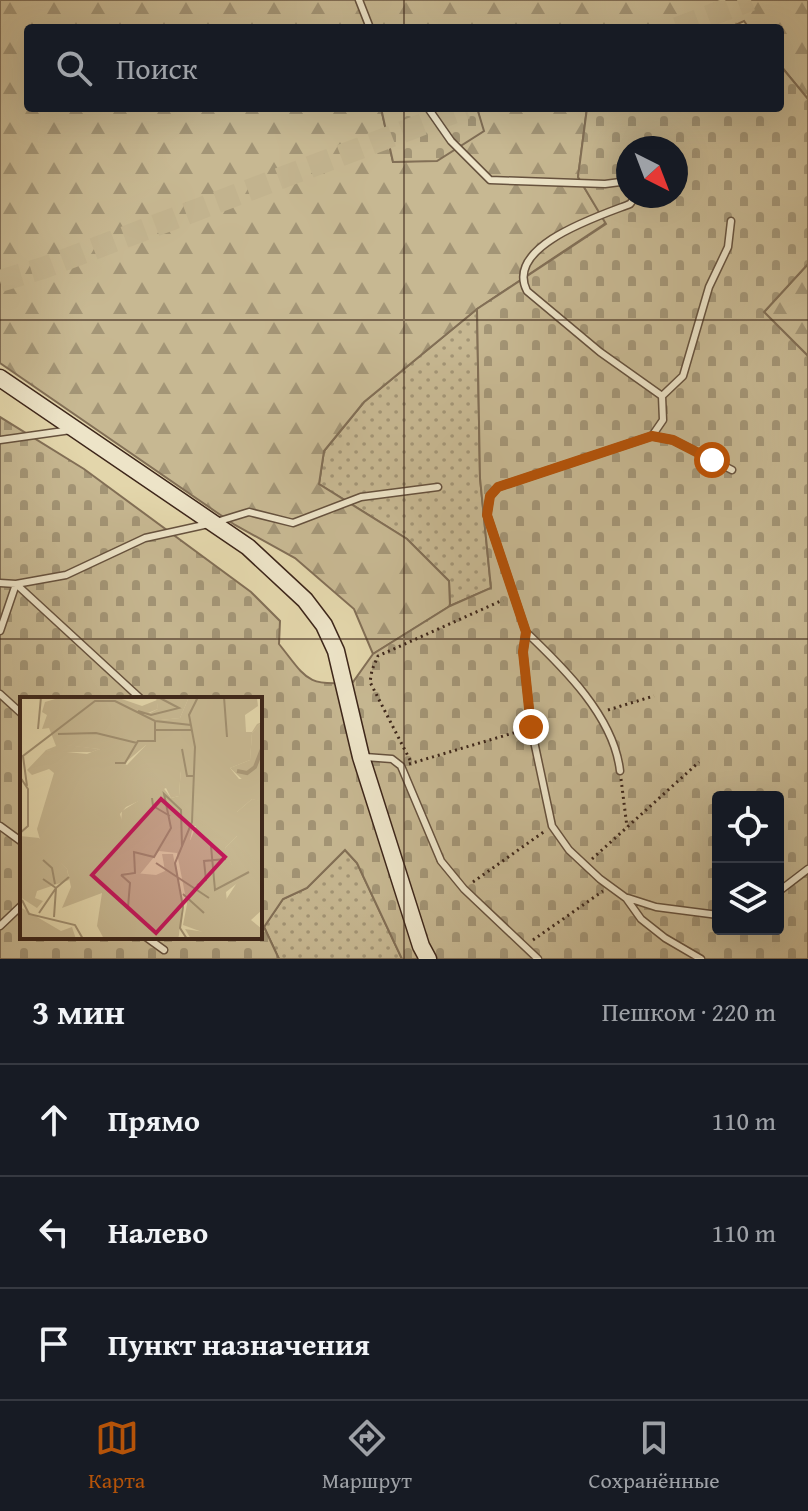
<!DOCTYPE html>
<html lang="ru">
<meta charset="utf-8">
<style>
:root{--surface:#171b24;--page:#20242c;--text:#f1f3f6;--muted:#9ea1a6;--line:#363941;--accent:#b45309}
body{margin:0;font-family:"Gentium Book Plus",serif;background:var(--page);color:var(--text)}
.controls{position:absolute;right:24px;bottom:24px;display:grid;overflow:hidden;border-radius:8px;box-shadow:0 8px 32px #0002}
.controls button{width:72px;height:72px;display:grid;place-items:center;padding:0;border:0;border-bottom:2px solid var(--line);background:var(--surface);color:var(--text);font:40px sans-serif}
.compass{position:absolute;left:616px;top:136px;width:72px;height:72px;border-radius:50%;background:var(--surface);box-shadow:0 8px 32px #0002;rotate:138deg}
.stop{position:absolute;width:24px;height:24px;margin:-18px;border:6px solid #b45309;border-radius:50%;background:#fff}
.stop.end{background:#b45309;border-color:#fff;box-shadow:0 2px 8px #0008}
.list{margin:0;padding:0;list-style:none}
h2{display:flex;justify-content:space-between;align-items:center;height:104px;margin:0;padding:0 32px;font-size:34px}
h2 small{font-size:26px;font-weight:400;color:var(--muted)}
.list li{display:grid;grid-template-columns:52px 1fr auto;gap:24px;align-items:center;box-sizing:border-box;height:112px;padding:0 32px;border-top:2px solid var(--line)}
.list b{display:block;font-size:30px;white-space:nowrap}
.list em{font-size:26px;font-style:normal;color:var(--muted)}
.icon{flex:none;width:44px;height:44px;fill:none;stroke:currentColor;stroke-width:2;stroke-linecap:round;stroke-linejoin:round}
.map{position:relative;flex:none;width:808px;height:959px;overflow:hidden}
.search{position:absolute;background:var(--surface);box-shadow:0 8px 32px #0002;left:24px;right:24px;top:24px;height:88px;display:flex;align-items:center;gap:20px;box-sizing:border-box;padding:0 28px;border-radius:8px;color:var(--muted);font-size:30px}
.sheet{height:440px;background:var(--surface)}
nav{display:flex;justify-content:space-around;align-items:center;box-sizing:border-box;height:112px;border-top:2px solid var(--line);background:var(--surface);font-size:22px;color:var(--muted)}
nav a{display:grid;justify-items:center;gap:4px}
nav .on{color:var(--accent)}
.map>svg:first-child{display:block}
.grass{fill:url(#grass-dots);stroke:#826f56;stroke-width:2}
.forest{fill:url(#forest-firs);stroke:#826f56;stroke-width:2}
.cemetery{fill:url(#cemetery-stones);stroke:#826f56;stroke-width:2;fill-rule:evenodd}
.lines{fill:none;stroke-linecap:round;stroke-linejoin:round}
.highway-tunnel{stroke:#c2b38e;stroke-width:22;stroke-dasharray:22 11;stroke-linecap:butt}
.lane-casing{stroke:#66523e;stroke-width:9}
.secondary-casing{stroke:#3d261a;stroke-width:19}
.path{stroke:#3d261a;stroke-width:3;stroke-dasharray:2 4;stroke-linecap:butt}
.lane{stroke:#ede4c8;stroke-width:6}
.secondary{stroke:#ede4c8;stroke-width:16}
.route{stroke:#b45309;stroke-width:10}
.grid{fill:none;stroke:#3d261a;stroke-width:2;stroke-opacity:0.55}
.inset-river{fill:none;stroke:#ab9a7a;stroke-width:4}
.inset-road{fill:none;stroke:#a19071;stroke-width:2}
.view{fill:#c2185b;fill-opacity:0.15;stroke:#c2185b;stroke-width:4}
.inset-edge{fill:none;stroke:#3d261a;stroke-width:4}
</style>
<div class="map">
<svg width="808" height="959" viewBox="0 0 808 959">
<defs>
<pattern id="grass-dots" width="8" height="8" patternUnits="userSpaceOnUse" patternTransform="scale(2)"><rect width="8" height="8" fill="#c7b892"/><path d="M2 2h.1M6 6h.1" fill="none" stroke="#a39576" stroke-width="1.8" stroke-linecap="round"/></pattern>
<pattern id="forest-firs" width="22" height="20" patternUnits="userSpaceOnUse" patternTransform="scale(2)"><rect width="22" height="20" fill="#c7b892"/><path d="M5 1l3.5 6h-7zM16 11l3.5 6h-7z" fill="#a39576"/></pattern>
<pattern id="cemetery-stones" width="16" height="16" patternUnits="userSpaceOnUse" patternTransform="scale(2)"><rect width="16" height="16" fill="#c7b892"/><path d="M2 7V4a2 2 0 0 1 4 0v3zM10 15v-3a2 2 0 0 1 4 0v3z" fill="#a39576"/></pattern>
</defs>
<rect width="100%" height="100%" fill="#e3d6ab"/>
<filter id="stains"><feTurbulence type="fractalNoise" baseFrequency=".0025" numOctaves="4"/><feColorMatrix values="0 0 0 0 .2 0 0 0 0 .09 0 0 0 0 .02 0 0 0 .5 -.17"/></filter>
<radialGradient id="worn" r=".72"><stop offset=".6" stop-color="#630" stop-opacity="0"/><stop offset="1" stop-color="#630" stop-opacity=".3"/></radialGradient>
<path class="grass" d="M477,309L480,478L491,588L450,606L449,581L407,539L319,484L324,451L364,402Z
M345,850L357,863L402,959H279L264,927L283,899L307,888Z"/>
<path class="forest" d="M0,0H808V99L780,65V28H749L744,21L729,28H28V108H381L393,162L437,160L483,131L477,108H587L578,177L606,223L477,309L364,402L324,451L319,484L407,539L449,581L450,606L373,654L354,609L295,558L235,525L0,363Z
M808,264V356L764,312Z"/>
<path class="cemetery" d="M780,65L808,99V264L764,312L808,356V959H402L357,863L345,850L307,888L283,899L264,927L279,959H0V417L84,469L251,592L280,621L279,644C307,679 306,687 353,682L373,654L450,606L491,588L480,478L477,309L606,224L578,177L587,108H780ZM628,148H676V196H628ZM22,699H260V937H22ZM718,797H778V929H718Z
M381,108H477L484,131L437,161L393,162Z"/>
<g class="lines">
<path class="highway-tunnel" d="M677,28L751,0
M0,281L43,268L466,108"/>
<g class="lane-casing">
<path id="lane" d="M359,0L370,28
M428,108L451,141L490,180L605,184L628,181
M636,196L630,204C599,216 504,246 527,291L600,352L662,396L663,420L652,436L498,487L490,496L487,515L526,632L523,652L531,727L552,826L569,850L600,879L626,898L641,919L665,938L701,959
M662,396L683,376L709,287L728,247L731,221
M652,436L673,440L732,470
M0,440L71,430
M0,583L16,584L66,575L145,538L213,523L249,512L293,523L361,497L438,487
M0,631L16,584L141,699
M526,632C564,668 614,717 620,771
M0,694L22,714
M365,757L392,759L401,766L441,861L464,889L538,959
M0,826L22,842
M778,892L808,869
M628,898L656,907L718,915
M0,926L22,905
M146,937L164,950"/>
</g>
<g class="secondary-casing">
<path id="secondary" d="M0,378L248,547L305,600L324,625L336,651L361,757L421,946L428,959"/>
</g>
<path class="path" d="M608,710L654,696
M410,760L370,682L372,670L378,656L503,600
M409,764L520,731
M621,779L627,827
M592,859L699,762
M473,882L545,831
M533,940L603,891"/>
<use href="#lane" class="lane"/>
<use href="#secondary" class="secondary"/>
</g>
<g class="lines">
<path class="route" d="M531,727L523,652L526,632L487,515L490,496L498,487L652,436L673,440L712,460"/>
</g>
<path class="grid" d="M404,0V28M404,108V959M0,320H808M0,639H808"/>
<g transform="translate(20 697)">
<rect width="242" height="242" fill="#e3d6ab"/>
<path d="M42,0H96L122,9L137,3L138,12L47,48L79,52L72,55H37L26,53L36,49L29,31L22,32L27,18L22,15L25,5ZM169,0L237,1L238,9L225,18L226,35H232L237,27L242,25L232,36L230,63L210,71L219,82H242V105L232,102L217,115V139L205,151L170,144L183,112L170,99L140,23L160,21ZM0,139L19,141L47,172L49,183L17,194L15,201L23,204L17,211L0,200Z" fill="#c7b892"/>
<path d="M242,25V82L225,85L210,71L230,63L232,36ZM126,48H154L162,56L159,99L151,101L146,91L106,110L100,117L104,131L98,156L104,175L136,178L145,174L142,157H153L162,207L159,238L158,242H84L77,229L82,196L42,211L51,190L47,172L21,146L17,132L34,76L29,72L12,78L7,73L26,53L67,57L79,52L107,68ZM232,102L242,104V213L231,223L242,232V242H171L165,232L185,235L220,181L222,173L212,169L205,151L217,139V115ZM0,210L41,234L52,230L56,242H0Z" fill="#c7b892"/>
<path d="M136,0H169L160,21L140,23L168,26L170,34L172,99L182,103L183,112L182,129H173L170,143L201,140L212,168L233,174L206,195L207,205L185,236L163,228L167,207L157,156L139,154L120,177L104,175L96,186L79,181L80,158L98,156L102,114L142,89L151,101L159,99L162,56L153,48H126L100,70L79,52L43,48L36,38L78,2L96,3L130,16L138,12Z" fill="#c7b892"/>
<path class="inset-river" d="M217,74L227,76L235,70L242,52"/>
<path class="inset-road" d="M204,0L207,40M118,14L131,18L159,11L138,0M18,32L21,0M136,33H171M38,37L76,36L117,46M162,52L167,79H174M95,66H105L118,44H135V24M0,80L8,92V129L0,136M7,89L3,59L75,4H95L135,24L171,28M132,101L133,109L150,119M191,149L195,193L229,175M23,163L32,171L35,187M136,166L189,201M101,178L115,176L114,155L134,160L151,131L144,97L161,113L162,150M101,178L110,186L108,210M177,188L186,183L184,164L206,162M163,197L184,216M2,203L9,217L55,228L63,242M19,216L36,191L23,182M34,220L36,191L49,180M167,242L160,231L163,210L155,166L172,125L175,50L169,18L178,0"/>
<path class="view" d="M141,102L205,160L136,236L72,178Z"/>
<rect width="242" height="242" class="inset-edge"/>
</g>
<rect width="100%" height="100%" filter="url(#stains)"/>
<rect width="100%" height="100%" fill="url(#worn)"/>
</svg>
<div class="controls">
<button><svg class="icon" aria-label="locate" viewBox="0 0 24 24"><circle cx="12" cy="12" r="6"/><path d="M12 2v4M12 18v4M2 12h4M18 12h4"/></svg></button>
<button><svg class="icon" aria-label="layers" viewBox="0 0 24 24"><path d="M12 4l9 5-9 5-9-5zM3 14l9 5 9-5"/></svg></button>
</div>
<svg class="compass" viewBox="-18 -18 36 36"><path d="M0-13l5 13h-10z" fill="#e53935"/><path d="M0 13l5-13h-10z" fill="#9ea1a6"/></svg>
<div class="stop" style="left:712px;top:460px"></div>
<div class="stop end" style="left:531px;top:727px"></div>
<div class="search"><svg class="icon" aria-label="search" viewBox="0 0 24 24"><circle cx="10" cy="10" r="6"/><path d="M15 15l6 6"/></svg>Поиск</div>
</div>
<section class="sheet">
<h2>3 мин<small>Пешком · 220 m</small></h2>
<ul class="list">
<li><svg class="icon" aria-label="ahead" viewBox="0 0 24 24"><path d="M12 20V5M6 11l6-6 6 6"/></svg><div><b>Прямо</b></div><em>110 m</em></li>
<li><svg class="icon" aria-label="left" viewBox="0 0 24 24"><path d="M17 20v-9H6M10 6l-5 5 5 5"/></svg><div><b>Налево</b></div><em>110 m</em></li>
<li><svg class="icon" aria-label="arrive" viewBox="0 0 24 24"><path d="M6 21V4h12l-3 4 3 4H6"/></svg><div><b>Пункт назначения</b></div></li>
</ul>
</section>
<nav>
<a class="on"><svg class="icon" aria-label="map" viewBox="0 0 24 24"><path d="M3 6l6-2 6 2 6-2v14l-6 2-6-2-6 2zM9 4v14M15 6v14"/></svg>Карта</a>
<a><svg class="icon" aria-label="directions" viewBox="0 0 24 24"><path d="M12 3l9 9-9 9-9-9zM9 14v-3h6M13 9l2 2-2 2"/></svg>Маршрут</a>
<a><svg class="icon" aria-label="saved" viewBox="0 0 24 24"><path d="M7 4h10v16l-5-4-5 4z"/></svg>Сохранённые</a>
</nav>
